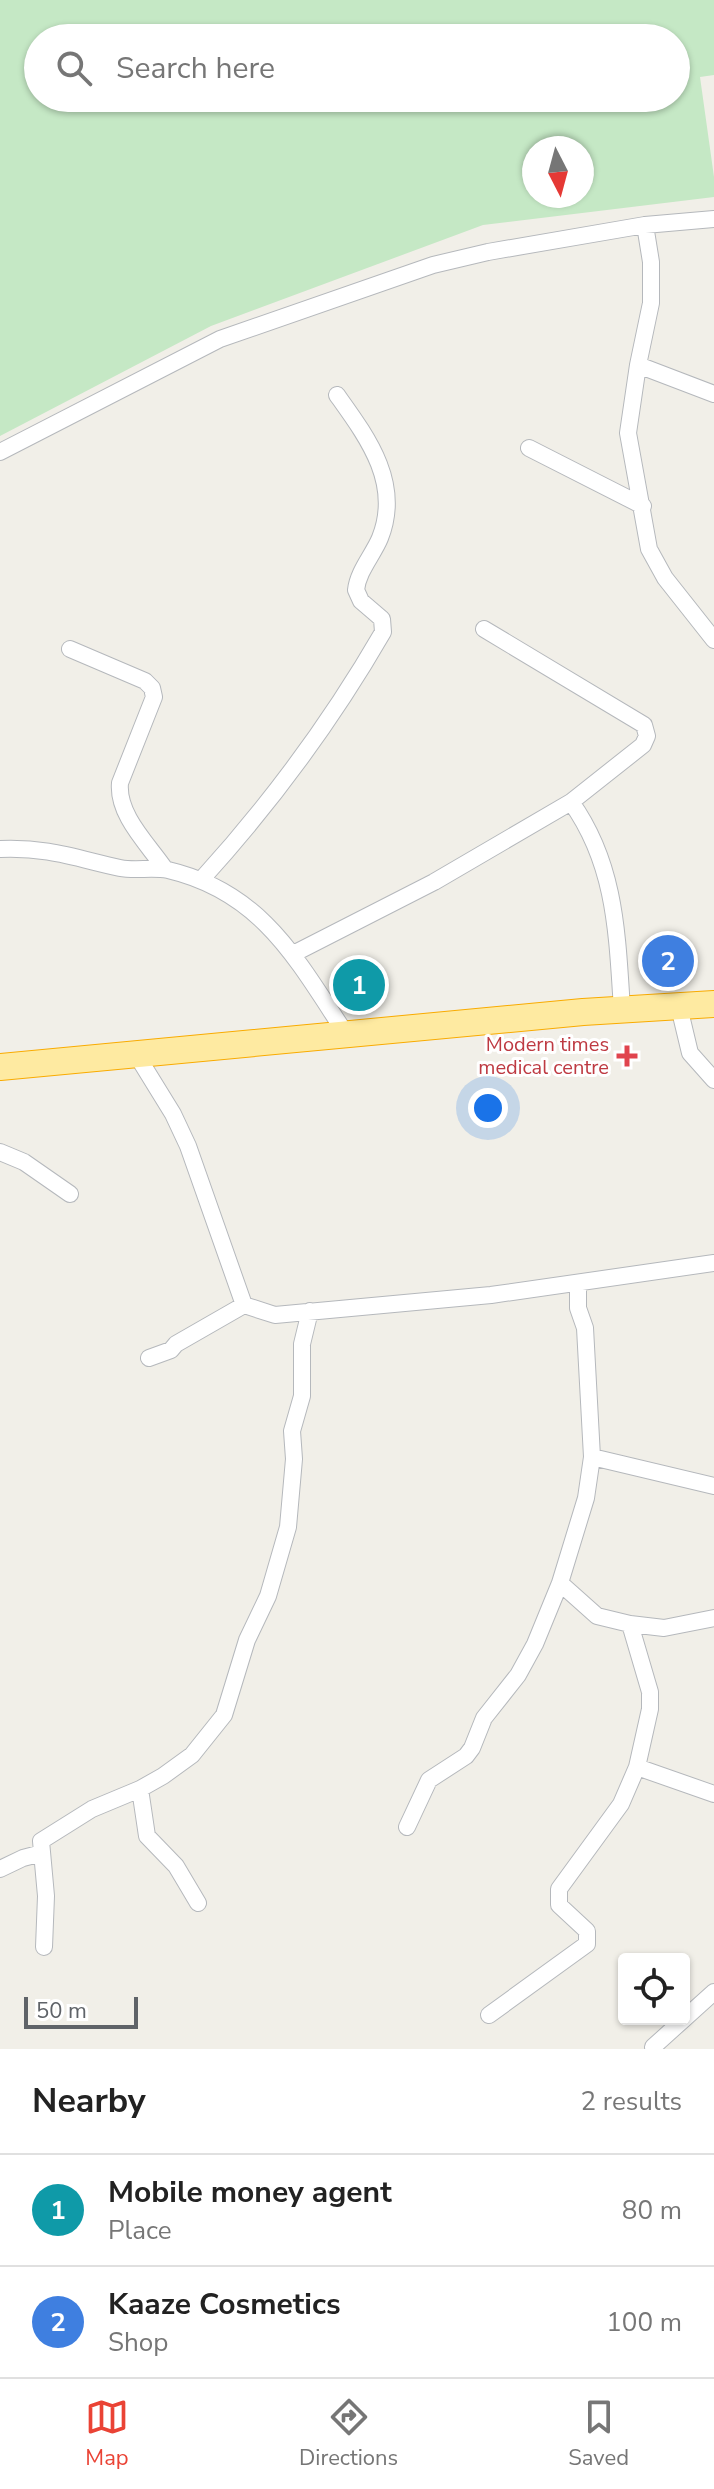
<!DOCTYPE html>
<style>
:root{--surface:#fff;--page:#f2f2f2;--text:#222;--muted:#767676;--line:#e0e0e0;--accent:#ea4335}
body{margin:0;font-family:"Nunito Sans",sans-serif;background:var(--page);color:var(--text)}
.controls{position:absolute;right:24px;bottom:24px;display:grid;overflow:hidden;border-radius:8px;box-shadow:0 2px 6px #0004}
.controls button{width:72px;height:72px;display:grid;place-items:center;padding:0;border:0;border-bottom:2px solid var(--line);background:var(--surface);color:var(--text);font:40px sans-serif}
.compass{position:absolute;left:522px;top:136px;width:72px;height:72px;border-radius:50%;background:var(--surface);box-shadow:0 2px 6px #0004;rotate:174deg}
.scale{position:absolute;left:24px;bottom:20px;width:114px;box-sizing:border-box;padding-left:8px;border:4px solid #5f6368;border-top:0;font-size:22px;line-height:28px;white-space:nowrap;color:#5f6368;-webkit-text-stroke:6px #fff;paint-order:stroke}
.you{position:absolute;left:488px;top:1108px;width:28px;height:28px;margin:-20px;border:6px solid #fff;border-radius:50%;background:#1a73e8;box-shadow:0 0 0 12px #1a73e833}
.badge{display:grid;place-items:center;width:52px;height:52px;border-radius:50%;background:var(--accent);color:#fff;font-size:26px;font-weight:700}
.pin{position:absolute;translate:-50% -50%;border:4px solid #fff;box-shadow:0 2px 8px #0006}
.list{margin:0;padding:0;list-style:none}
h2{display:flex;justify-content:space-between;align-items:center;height:104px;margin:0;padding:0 32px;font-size:34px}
h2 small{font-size:26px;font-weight:400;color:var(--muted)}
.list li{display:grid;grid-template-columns:52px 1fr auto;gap:24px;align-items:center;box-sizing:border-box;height:112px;padding:0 32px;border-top:2px solid var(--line)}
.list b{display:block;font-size:30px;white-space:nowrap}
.list p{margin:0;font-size:26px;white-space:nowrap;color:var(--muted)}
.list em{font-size:26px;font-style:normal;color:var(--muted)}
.icon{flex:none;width:44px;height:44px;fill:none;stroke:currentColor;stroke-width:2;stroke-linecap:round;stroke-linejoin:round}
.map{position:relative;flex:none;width:714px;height:2049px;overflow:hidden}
.search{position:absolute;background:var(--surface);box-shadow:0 2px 6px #0004;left:24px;right:24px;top:24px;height:88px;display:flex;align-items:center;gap:20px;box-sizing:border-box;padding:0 28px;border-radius:44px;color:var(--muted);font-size:30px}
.sheet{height:328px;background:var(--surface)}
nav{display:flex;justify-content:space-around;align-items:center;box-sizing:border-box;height:112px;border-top:2px solid var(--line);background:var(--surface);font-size:22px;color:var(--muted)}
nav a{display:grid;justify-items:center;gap:4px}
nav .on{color:var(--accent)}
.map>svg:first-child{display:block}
.green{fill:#c5e8c5;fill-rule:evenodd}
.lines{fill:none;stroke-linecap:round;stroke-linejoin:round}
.minor-casing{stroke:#b5b8bc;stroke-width:18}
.trunk-casing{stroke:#f9ab00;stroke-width:28}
.minor{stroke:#fff;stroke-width:16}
.trunk{stroke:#feeaa1;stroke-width:26}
.health-dot{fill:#e0444e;stroke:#fff;stroke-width:3}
.labels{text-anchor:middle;stroke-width:6;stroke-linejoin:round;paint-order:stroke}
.health-label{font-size:20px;fill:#be3a42;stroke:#fff;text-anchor:end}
</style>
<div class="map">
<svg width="714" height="2049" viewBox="0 0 714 2049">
<rect width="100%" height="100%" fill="#f1efe8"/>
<path class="green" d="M0,0H714V75L700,77L714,177V197L483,225L211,326L0,436ZM38,38H676V98H38ZM534,148H582V196H534Z"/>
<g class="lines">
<g class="minor-casing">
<path id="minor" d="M645,225L651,262V303L638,365L628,433L649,549L665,578L714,640
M638,365L714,394
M529,448L643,506
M0,452L220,339L433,265L488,252L645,225L714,219
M70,649L145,681L152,688L154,697L120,783C117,815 148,844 165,869
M571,802C616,865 617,934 622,1009
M0,849C47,847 75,858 120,868C135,871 152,867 168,870C262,892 297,960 346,1034
M201,880C271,803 331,722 383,632L382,619L361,601L356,590C358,571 373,555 380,538C402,483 367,437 337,395
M293,954L434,882L571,802L643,745L647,736L644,725L484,629
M679,1007L690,1053L714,1080
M136,1054L173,1114L188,1146L244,1305L275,1315L491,1295L714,1263
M0,1152L24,1162L70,1194
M149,1358L171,1350L176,1344L244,1305
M592,1457L714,1486
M630,1624L664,1628L714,1618
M637,1767L714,1794
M407,1827L429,1780L466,1756L472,1748L484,1718L518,1675L535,1644L560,1583
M0,1869L23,1858L42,1853
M198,1903L176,1866L147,1836L140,1789L163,1776L192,1755L224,1715L247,1640L268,1596L288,1527L294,1459L292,1431L302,1396V1344L310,1311
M44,1947L46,1896L41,1841L92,1809L140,1789
M489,2015L587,1944V1931L559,1905V1889L621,1804L637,1767L650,1709V1692L630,1624L597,1616L560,1583L586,1498L592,1457L585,1328L578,1308V1283
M684,2019L714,1992
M653,2047L684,2019"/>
</g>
<g class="trunk-casing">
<path id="trunk" d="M0,1067L583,1012L714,1004"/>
</g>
<use href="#minor" class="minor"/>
<use href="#trunk" class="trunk"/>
</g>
<path class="health-dot" d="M623 1044h8v8h8v8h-8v8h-8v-8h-8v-8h8z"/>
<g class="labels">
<g class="health-label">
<text x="609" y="1051">Modern times<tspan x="609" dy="23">medical centre</tspan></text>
</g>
</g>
</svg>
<div class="controls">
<button><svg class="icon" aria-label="locate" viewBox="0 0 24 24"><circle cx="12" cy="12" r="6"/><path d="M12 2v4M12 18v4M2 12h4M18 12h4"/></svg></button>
</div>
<svg class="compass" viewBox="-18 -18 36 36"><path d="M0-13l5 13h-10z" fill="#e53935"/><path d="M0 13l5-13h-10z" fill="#767676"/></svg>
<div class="scale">50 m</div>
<div class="you"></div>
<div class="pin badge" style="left:359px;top:985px;background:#0f9aa8">1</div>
<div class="pin badge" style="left:668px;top:961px;background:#3f7fe0">2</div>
<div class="search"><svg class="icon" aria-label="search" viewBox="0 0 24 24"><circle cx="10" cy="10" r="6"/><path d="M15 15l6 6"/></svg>Search here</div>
</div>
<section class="sheet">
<h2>Nearby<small>2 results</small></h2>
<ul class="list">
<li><span class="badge" style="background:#0f9aa8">1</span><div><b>Mobile money agent</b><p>Place</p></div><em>80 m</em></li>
<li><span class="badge" style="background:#3f7fe0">2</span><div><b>Kaaze Cosmetics</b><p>Shop</p></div><em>100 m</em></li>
</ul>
</section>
<nav>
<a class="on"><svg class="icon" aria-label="map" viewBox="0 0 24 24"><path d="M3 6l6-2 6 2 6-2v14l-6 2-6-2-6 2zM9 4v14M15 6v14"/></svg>Map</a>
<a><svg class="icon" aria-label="directions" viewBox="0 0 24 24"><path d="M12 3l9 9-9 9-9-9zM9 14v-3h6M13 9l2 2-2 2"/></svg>Directions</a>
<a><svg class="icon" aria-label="saved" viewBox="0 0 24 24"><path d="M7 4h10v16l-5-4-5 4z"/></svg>Saved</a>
</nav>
